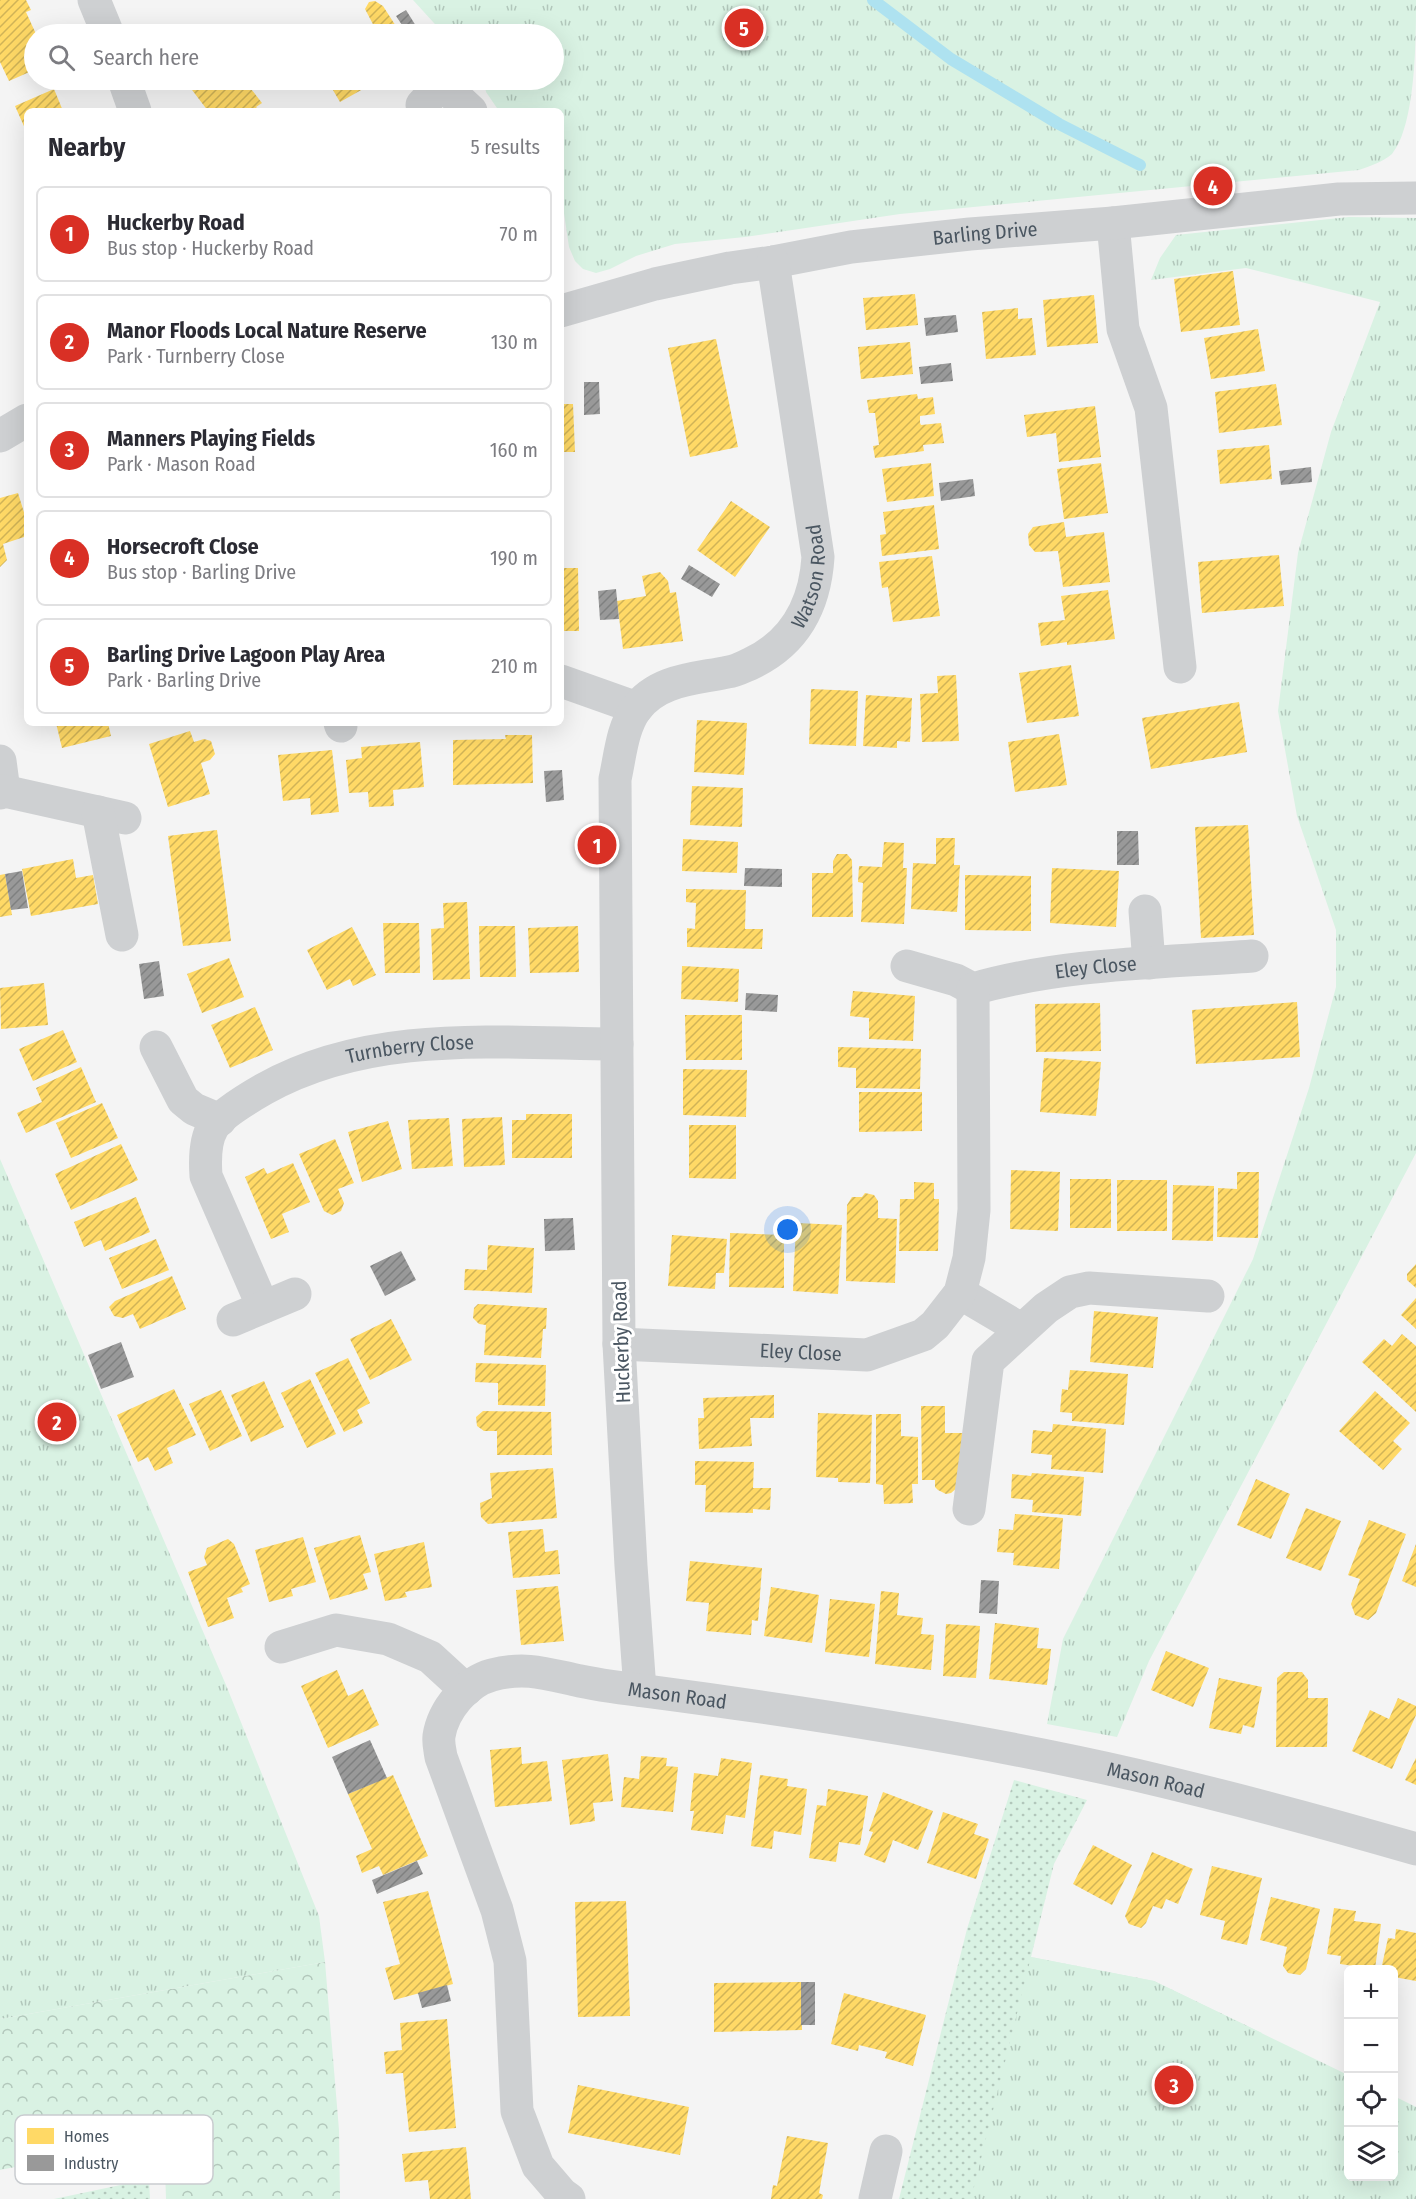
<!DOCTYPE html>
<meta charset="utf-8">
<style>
:root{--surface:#fff;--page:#f7f7f7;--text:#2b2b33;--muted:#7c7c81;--line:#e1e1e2;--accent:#d93025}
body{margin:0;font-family:"Fira Sans Condensed",sans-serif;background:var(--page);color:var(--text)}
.controls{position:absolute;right:18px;bottom:18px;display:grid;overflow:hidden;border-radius:9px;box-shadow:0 6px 24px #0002}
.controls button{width:54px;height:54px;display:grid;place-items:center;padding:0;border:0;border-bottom:2px solid var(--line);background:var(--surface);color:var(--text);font:30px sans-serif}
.you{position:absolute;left:788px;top:1230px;width:21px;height:21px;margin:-15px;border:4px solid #fff;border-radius:50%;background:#1a73e8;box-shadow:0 0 0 9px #1a73e833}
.badge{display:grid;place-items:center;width:39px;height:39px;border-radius:50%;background:var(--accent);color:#fff;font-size:20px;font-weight:700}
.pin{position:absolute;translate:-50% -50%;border:3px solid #fff;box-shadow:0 2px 6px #0006}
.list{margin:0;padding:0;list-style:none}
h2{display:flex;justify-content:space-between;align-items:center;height:78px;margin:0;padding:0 24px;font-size:26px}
h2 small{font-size:20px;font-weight:400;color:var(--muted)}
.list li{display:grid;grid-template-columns:39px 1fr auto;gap:18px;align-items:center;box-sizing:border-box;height:96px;margin:0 12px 12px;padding:0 12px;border:2px solid var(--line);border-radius:9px}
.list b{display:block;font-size:22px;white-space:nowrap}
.list p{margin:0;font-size:20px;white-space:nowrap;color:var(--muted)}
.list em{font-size:20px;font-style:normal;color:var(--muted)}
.icon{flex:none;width:33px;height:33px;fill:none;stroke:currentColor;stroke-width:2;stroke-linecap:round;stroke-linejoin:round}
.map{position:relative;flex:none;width:1416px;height:2199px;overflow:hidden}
.search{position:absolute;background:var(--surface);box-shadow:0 6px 24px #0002;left:24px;top:24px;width:540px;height:66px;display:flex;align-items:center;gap:15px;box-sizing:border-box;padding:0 21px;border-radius:33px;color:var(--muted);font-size:22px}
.panel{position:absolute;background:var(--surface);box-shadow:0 6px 24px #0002;left:24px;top:108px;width:540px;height:618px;border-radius:9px}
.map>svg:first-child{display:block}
.grass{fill:url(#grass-dots)}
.forest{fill:url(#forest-crowns)}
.park{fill:url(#park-tufts)}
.homes{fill:url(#homes-hatch)}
.industry{fill:url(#industry-hatch)}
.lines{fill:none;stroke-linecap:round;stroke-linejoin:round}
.stream{stroke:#aee2f0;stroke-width:12}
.minor{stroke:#ced0d2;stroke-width:33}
.labels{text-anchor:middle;stroke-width:6;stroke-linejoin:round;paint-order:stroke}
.street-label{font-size:20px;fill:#4a5661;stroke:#fff}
.key{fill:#fff;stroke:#c9ccd0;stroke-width:1.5}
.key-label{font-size:16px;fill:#4a5661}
</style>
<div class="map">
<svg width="1416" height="2199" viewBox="0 0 1416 2199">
<defs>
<pattern id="grass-dots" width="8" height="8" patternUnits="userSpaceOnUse" patternTransform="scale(1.5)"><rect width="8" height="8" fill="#d9f2e3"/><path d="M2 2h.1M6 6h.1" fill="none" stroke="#b2c7bb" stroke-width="1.8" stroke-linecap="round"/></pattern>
<pattern id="forest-crowns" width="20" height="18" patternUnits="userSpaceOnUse" patternTransform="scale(1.5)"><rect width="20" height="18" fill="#d9f2e3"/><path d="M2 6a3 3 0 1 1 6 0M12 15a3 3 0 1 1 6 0" fill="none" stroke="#b2c7bb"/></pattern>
<pattern id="park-tufts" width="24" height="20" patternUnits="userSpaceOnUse" patternTransform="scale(1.5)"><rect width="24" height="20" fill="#d9f2e3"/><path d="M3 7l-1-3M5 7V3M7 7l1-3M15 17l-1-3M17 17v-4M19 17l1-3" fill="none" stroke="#b2c7bb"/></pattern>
<pattern id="homes-hatch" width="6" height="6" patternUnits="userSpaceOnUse" patternTransform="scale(1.5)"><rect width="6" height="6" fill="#ffd966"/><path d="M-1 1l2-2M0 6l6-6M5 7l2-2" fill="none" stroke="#d0b357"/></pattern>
<pattern id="industry-hatch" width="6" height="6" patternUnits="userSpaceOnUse" patternTransform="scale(1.5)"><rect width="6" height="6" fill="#999"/><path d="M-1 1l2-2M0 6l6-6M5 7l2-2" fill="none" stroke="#7f8080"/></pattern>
</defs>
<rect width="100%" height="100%" fill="#f4f4f4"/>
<path class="grass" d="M1014,1780L1087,1800L1054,1864L1031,1957L1154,1981L1262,2033L1051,2199H899L967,1929Z
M149,2179L150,2199H54Z"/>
<path class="forest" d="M325,1962L339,2130L340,2199H166L164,2137L0,2170V2019Z"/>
<path class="park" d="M413,0H1416C1416,39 1416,125 1392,154C1383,162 1370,166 1359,170L900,214L745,237L675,244L636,256L610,269L596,273L583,269L575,261L569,247L561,193V111H499L486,92L484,80H554V34H444Z
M1349,217L1416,218V1153L1149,1661L1117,1737L1047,1724L1063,1639L1253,1259L1309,1088L1336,987V930L1297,816L1278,711L1298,553L1331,432L1380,302L1246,268L1151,280L1160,258L1176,235Z
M0,1159L226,1685L319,1916L325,1962L0,2019Z
M1031,1957L1154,1981L1348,2075V2176H1394V2096L1416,2107V2199H971Z"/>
<path class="homes" d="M0,0H26L31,10L26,12L36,34H34V70L9,81L0,62Z
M375,1L383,6L401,34H369L376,30L365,9L369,2Z
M197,80H244L262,103L256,107L260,111H208L189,86Z
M327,80H379L340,102Z
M54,89L63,111H27V133L15,106Z
M1233,271L1240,325L1181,332L1174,279Z
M915,294L918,325L866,330L863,298Z
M1094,295L1098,343L1047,347L1043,300Z
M1018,308V319L1032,318L1036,355L986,359L982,312Z
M1258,329L1265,371L1211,379L1204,338Z
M716,339L738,447L690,457L668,348Z
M910,342L913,374L861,379L858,347Z
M1276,384L1282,425L1219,433L1215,392Z
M917,394L918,399L933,397L935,414L920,416V423L921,425L941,423L944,443L923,445L924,451L875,458L873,446L879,445L875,413H869L867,400Z
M561,404H573L575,452H561Z
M1095,406L1101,457L1059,462L1056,433L1027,437L1024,415Z
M1269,445L1272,479L1220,484L1217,450Z
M931,463L934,496L887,502L882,469Z
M1101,463L1108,513L1064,519L1057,469Z
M18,493L27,522V536L3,544L7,560L0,567V498Z
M731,501L770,527L735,577L697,550Z
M934,505L939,549L882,556L880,535L886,534L883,512Z
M1064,522L1066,537L1104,532L1110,582L1063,587L1058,551L1035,552L1029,545L1028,534L1033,527Z
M1279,555L1284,606L1202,613L1198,562Z
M932,556L940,616L893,622L888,587L882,588L879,562Z
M561,568H578L579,631H561Z
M660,572L668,581L670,593L676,592L683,641L623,649L617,601L646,596L642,576Z
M1108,590L1115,639L1067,645V642L1041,646L1038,623L1065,620L1061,596Z
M1071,665L1079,716L1027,723L1019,673Z
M956,675L959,741L922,742L920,694L938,693L937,676Z
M811,689L858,691L856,746L809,744Z
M866,695L912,698L910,742L897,741V748L863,746Z
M1239,702L1247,752L1151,769L1142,718Z
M697,720L747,723L744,775L694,772Z
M56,723H108L111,736L62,748Z
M190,731L194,742L204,739L211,741L215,754L210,760L201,763L210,794L168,807L149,744Z
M1059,734L1067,785L1015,792L1008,742Z
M505,735H532L533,783L453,785V740L506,739Z
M420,742L424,787L393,790L394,806L369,807L368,792L349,793L346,760L362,758L361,747Z
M332,750L339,812L311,815L310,798L283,801L278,755Z
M692,786L743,788L742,827L690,825Z
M1248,825L1254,935L1201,938L1195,827Z
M217,830L231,941L183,946L168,836Z
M936,838H955L954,865H960L957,912L911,909L913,863L936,864Z
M683,839L738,842L737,873L682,871Z
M884,842L904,843L903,868H907L904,924L861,922L863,883L858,882L859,866L882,867Z
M837,854H847L852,860L853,917H812V873H833V861Z
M73,859L76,878L93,875L98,904L31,916L22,869Z
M1052,868L1119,871L1116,927L1050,923Z
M5,874L12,915L0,917V875Z
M965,875L1031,876V931L965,930Z
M686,889L746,890L745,929H763L762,949L687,947V928L695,929L696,903L686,902Z
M467,902L470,979L433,980L431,929L444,928L443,903Z
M383,923H419L420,973H385Z
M479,926H515L516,977H480Z
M578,926L579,972L530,973L528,928Z
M352,927L376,975L353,986L350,979L327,990L307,950Z
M229,958L244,997L202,1013L187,974Z
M682,966L739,969L738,1002L681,999Z
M44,983L48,1025L1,1029L0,988Z
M853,991L915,996L913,1041L869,1039V1018L850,1016Z
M1297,1002L1300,1057L1196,1064L1192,1010Z
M1100,1003L1101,1051L1036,1052L1035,1004Z
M255,1007L273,1050L230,1068L211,1025Z
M685,1015H742V1060H686Z
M63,1030L77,1062L33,1081L19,1049Z
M838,1047L921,1049L920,1089L856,1088V1068L838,1067Z
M1044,1058L1101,1062L1096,1116L1040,1112Z
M81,1067L96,1102L26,1133L17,1113L42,1102L36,1088Z
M683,1069L747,1070L746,1117L683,1115Z
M859,1092H922V1131L859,1132Z
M102,1103L118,1138L71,1158L56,1123Z
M526,1114H572V1158H512V1120H526Z
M502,1117L505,1165L464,1167L462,1119Z
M449,1118L453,1166L412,1169L408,1120Z
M388,1121L402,1169L362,1182L348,1132Z
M689,1125H736V1179L689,1178Z
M335,1139L354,1183L338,1189L344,1203L341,1211L332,1215L324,1211L299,1154Z
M121,1144L138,1180L71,1210L55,1174Z
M293,1163L310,1202L282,1214L289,1232L271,1239L245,1177L264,1168L267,1174Z
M1011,1170L1060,1172L1058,1231L1010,1229Z
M1237,1172H1259L1258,1238L1217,1237L1218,1188L1237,1189Z
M1070,1179H1111V1228H1070Z
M1117,1180H1167V1231H1117Z
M914,1182L934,1183V1199H939L938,1251H899L900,1199H914Z
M1173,1185L1214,1186L1213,1241L1172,1240Z
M865,1193L874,1195L878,1201V1218L897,1219L895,1283L846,1281L847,1205L852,1197H862Z
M136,1197L150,1232L105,1251L101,1240L84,1247L74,1222Z
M796,1223L842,1225L838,1294L793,1291Z
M730,1233L784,1235V1288L729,1287Z
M672,1235L727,1239L724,1273H716L715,1289L668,1286Z
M156,1239L169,1270L122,1289L109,1258Z
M488,1245L534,1248L532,1293L464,1290L465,1269L487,1270Z
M1416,1264V1288L1407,1280V1274Z
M172,1276L186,1309L140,1329L133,1314L123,1318L114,1316L109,1307L115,1301Z
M1416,1298V1329L1401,1315Z
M478,1304L547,1308L546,1329H543L541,1358L484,1355L486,1325L479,1324L473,1318L474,1308Z
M1094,1311L1158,1317L1153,1368L1090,1362Z
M391,1319L412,1360L370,1380L350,1339Z
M1402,1334L1416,1346V1412L1362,1362L1384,1339L1392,1346Z
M348,1358L370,1403L357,1410L363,1423L344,1432L315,1373Z
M476,1363L546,1365L545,1406L498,1405V1383L475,1382Z
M1070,1370L1128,1374L1124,1425L1072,1421V1413L1060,1412L1062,1389L1068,1390Z
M310,1379L336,1434L307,1448L281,1393Z
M264,1381L284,1427L251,1442L231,1395Z
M174,1389L196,1435L167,1448L173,1463L155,1471L148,1457L138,1462L117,1415Z
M221,1390L242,1436L210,1451L189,1404Z
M1375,1391L1410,1423L1393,1441L1402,1449L1383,1470L1339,1431Z
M774,1395V1418H750L752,1446L699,1449L698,1418H704L703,1398Z
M921,1406H945V1433H965L958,1487L951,1493L946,1494L938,1490L935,1487V1480H922Z
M483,1411L551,1412L552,1455H497V1431H484L477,1426L476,1417Z
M818,1413L872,1415L870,1483L838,1482V1478L816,1477Z
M876,1414H901V1436L918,1437V1484H912L913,1503L884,1504L883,1485L876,1484Z
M1053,1424L1106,1429L1103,1473L1051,1469L1052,1455L1031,1453L1033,1430L1052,1432Z
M695,1461L754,1462L753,1488H771L770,1510L753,1509V1513L705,1512L706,1485H695Z
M553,1468L557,1518L488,1524L481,1517L480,1503L492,1498L490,1473Z
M1032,1473L1084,1477L1081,1516L1032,1512L1033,1500L1011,1498L1012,1474L1031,1476Z
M1256,1479L1290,1494L1271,1539L1237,1525Z
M1306,1508L1341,1521L1321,1571L1286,1558Z
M1015,1514L1063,1518L1059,1569L1013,1565L1014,1553L997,1552L999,1529L1013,1530Z
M1369,1520L1406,1534L1376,1613L1368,1620L1355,1615L1351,1604L1360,1579L1348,1575Z
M543,1529L545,1552L558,1550L560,1574L513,1578L508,1532Z
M360,1535L371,1572L363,1574L368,1589L330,1600L314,1548Z
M303,1537L316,1582L291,1589L293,1596L269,1602L255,1550Z
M228,1539L234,1544L250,1584L241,1588L243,1592L227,1598L234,1618L208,1627L188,1572L207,1565L204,1557L207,1548Z
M424,1542L432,1587L405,1592L407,1597L385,1601L374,1554Z
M1416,1544V1587L1402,1581Z
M690,1561L762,1568L758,1621L752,1620L751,1635L706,1631L709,1603L686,1601Z
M558,1586L564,1641L521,1645L516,1590Z
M771,1587L819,1595L812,1643L764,1636Z
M881,1591L899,1593L897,1615L923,1618L921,1634L934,1635L931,1670L875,1664Z
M830,1599L875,1604L869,1657L825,1652Z
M995,1623L1039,1628L1037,1648L1051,1649L1047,1685L989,1679Z
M946,1624L980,1626L976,1678L943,1676Z
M1166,1651L1209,1668L1193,1707L1151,1690Z
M337,1670L348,1696L363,1689L379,1725L328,1748L301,1686Z
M1284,1672H1302L1308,1680V1698H1328L1327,1747H1276L1277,1678Z
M1219,1678L1262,1687L1254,1728L1243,1725L1241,1734L1209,1728Z
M1398,1698L1416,1706V1715L1392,1769L1352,1751L1370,1710L1389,1719Z
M521,1747L522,1764L547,1761L552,1801L495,1807L490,1750Z
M608,1754L613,1801L593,1803L595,1821L570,1825L562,1760Z
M641,1756L667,1758L666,1766L678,1767L673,1812L621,1807L624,1777L639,1779Z
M721,1758L752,1763L745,1818L726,1815L723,1834L691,1830L694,1811H690L694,1773L718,1776Z
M1416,1758V1785L1405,1780Z
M393,1775L428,1856L383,1875L379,1866L362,1873L356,1856L372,1849L348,1794Z
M760,1775L788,1779L787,1786L807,1789L801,1835L774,1831L772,1849L751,1846Z
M828,1789L868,1796L860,1845L839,1842L836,1862L809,1858L817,1805L826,1806Z
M883,1792L933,1811L918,1850L893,1840L885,1863L864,1855L873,1832L869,1831Z
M943,1812L978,1824L974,1834L989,1839L976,1879L927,1863Z
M1093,1845L1132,1865L1112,1905L1073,1884Z
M1152,1852L1193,1869L1178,1904L1166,1899L1162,1909L1153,1906L1146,1923L1141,1928L1129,1924L1125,1916Z
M1212,1866L1262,1878L1247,1945L1221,1939L1225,1921L1200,1915Z
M428,1891L453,1984L394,2000L385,1968L400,1964L383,1902Z
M1271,1897L1320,1909L1306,1969L1300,1975L1288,1973L1283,1966L1287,1947L1260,1940Z
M626,1901L630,2016L578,2017L575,1902Z
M1334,1908L1356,1911L1354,1921L1381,1924L1375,1969L1340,1964L1341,1956L1327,1954Z
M1396,1929L1416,1933V1981L1394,1977V1970H1381L1388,1938L1395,1939Z
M801,1982L802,2030L714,2032V1983Z
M844,1993L926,2015L913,2066L885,2058L887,2052L859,2045L858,2051L831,2044Z
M447,2019L456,2128L409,2132L403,2073L386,2074L384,2052L402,2050L400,2023Z
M578,2085L689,2107L680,2155L568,2133Z
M787,2136L828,2143L819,2193L823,2195L822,2199H771L773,2185L777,2186Z
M466,2147L471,2199H430L428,2180L405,2182L402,2154Z"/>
<path class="industry" d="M406,10L421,34H408L396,16Z
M956,315L958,332L926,336L924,318Z
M951,363L953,381L921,384L919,367Z
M584,382H599L600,414L584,415Z
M1311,467L1312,482L1281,485L1279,471Z
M973,479L975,496L941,501L939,483Z
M689,565L720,584L712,597L681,579Z
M616,589L619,619L600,620L598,591Z
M562,770L564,800L546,802L544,771Z
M1117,831H1138L1139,865H1117Z
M745,868L782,869V887L744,886Z
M22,871L28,908L11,910L5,874Z
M159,961L164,996L144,999L139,964Z
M746,993L778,995L777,1012L745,1010Z
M573,1218L575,1250L545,1251L544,1219Z
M401,1251L416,1280L385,1296L370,1266Z
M121,1342L134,1377L101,1389L88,1355Z
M981,1580L999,1581L997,1614L979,1613Z
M370,1740L387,1778L348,1794L332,1757Z
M417,1861L423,1874L377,1894L372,1880Z
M801,1982H815V2025H801Z
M447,1985L451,2001L422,2008L418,1993Z"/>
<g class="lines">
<path class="stream" d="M873,0L951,59L1059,124L1140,165"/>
<g class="minor">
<path d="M94,0L108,34"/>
<path d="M124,80L135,111"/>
<path d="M442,84L471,111"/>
<path d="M422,105L445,80"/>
<path d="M1113,223L1123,329L1151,408L1180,667"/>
<path id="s1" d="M561,311L655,284L730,268L773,262L851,247L970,234L1113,223L1339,199L1416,198"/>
<path d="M0,436L27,420"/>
<path d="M561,681L637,708"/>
<path d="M340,723L341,726"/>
<path d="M0,761L4,791"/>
<path d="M0,793L4,791L125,818"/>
<path d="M98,812L122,935"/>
<path d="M1145,911L1149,963"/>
<path id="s2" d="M907,966L956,980L973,989C1063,963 1159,963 1252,956"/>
<path d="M156,1047L183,1100L194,1109L220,1120"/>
<path d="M960,1293L1021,1329"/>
<path id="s3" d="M263,1307L206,1176C205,1162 205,1140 213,1127C221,1114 250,1097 264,1089C371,1029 498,1043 617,1044"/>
<path d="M233,1320L295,1294"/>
<path id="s4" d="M619,1344L867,1355L923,1335L935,1325L960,1293L969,1258L974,1210L973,989"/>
<path d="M969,1509L988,1361L1046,1308L1070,1292L1089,1288L1208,1296"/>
<path d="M281,1647L336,1630L388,1639L430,1657L466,1690"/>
<path id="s5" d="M640,1690L631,1566L619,1344L615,779C620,757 622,728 636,709C658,679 696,679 728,672C736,671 743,667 750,664C795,643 815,605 818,557L773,262"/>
<path id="s6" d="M569,2199L562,2194L538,2166L517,2111L510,1961L497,1910L441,1757C440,1750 438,1743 439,1736C443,1710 466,1682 492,1675C526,1666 547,1674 580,1681C604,1686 628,1689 653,1692C812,1713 979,1739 1136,1775C1230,1797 1323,1822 1416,1849"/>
<path d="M875,2199L886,2151"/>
</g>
</g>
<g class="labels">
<g class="street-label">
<text dy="7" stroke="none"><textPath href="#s1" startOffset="432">Barling Drive</textPath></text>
<text dy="7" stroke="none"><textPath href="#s5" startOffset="1224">Watson Road</textPath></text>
<text dy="7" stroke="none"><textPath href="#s2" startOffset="195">Eley Close</textPath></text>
<text dy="7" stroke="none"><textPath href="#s3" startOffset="410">Turnberry Close</textPath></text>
<text transform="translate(621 1342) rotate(-92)" y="7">Huckerby Road</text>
<text dy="7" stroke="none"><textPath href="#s4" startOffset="182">Eley Close</textPath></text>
<text dy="7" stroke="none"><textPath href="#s6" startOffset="764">Mason Road</textPath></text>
<text dy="7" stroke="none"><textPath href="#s6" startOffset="1250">Mason Road</textPath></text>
</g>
</g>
<rect x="15" y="2115" width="198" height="69" rx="9" class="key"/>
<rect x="27" y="2128" width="27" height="16" fill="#ffd966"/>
<rect x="27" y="2155" width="27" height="16" fill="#999"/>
<g class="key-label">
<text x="64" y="2142">Homes</text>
<text x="64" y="2169">Industry</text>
</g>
</svg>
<div class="controls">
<button>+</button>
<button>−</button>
<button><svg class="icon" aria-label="locate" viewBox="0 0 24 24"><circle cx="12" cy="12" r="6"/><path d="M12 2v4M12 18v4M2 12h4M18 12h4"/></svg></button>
<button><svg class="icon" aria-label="layers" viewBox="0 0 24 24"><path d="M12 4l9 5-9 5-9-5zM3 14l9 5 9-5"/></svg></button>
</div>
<div class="you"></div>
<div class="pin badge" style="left:597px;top:845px">1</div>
<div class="pin badge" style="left:57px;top:1422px">2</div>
<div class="pin badge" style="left:1174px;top:2085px">3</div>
<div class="pin badge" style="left:1213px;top:186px">4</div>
<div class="pin badge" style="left:744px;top:28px">5</div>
<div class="search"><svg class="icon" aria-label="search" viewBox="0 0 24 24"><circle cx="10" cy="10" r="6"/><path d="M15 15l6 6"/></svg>Search here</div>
<section class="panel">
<h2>Nearby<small>5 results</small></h2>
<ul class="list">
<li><span class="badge">1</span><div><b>Huckerby Road</b><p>Bus stop · Huckerby Road</p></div><em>70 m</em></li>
<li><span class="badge">2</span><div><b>Manor Floods Local Nature Reserve</b><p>Park · Turnberry Close</p></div><em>130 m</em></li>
<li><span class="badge">3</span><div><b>Manners Playing Fields</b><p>Park · Mason Road</p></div><em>160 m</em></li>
<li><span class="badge">4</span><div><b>Horsecroft Close</b><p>Bus stop · Barling Drive</p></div><em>190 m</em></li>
<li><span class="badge">5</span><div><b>Barling Drive Lagoon Play Area</b><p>Park · Barling Drive</p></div><em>210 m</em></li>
</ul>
</section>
</div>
